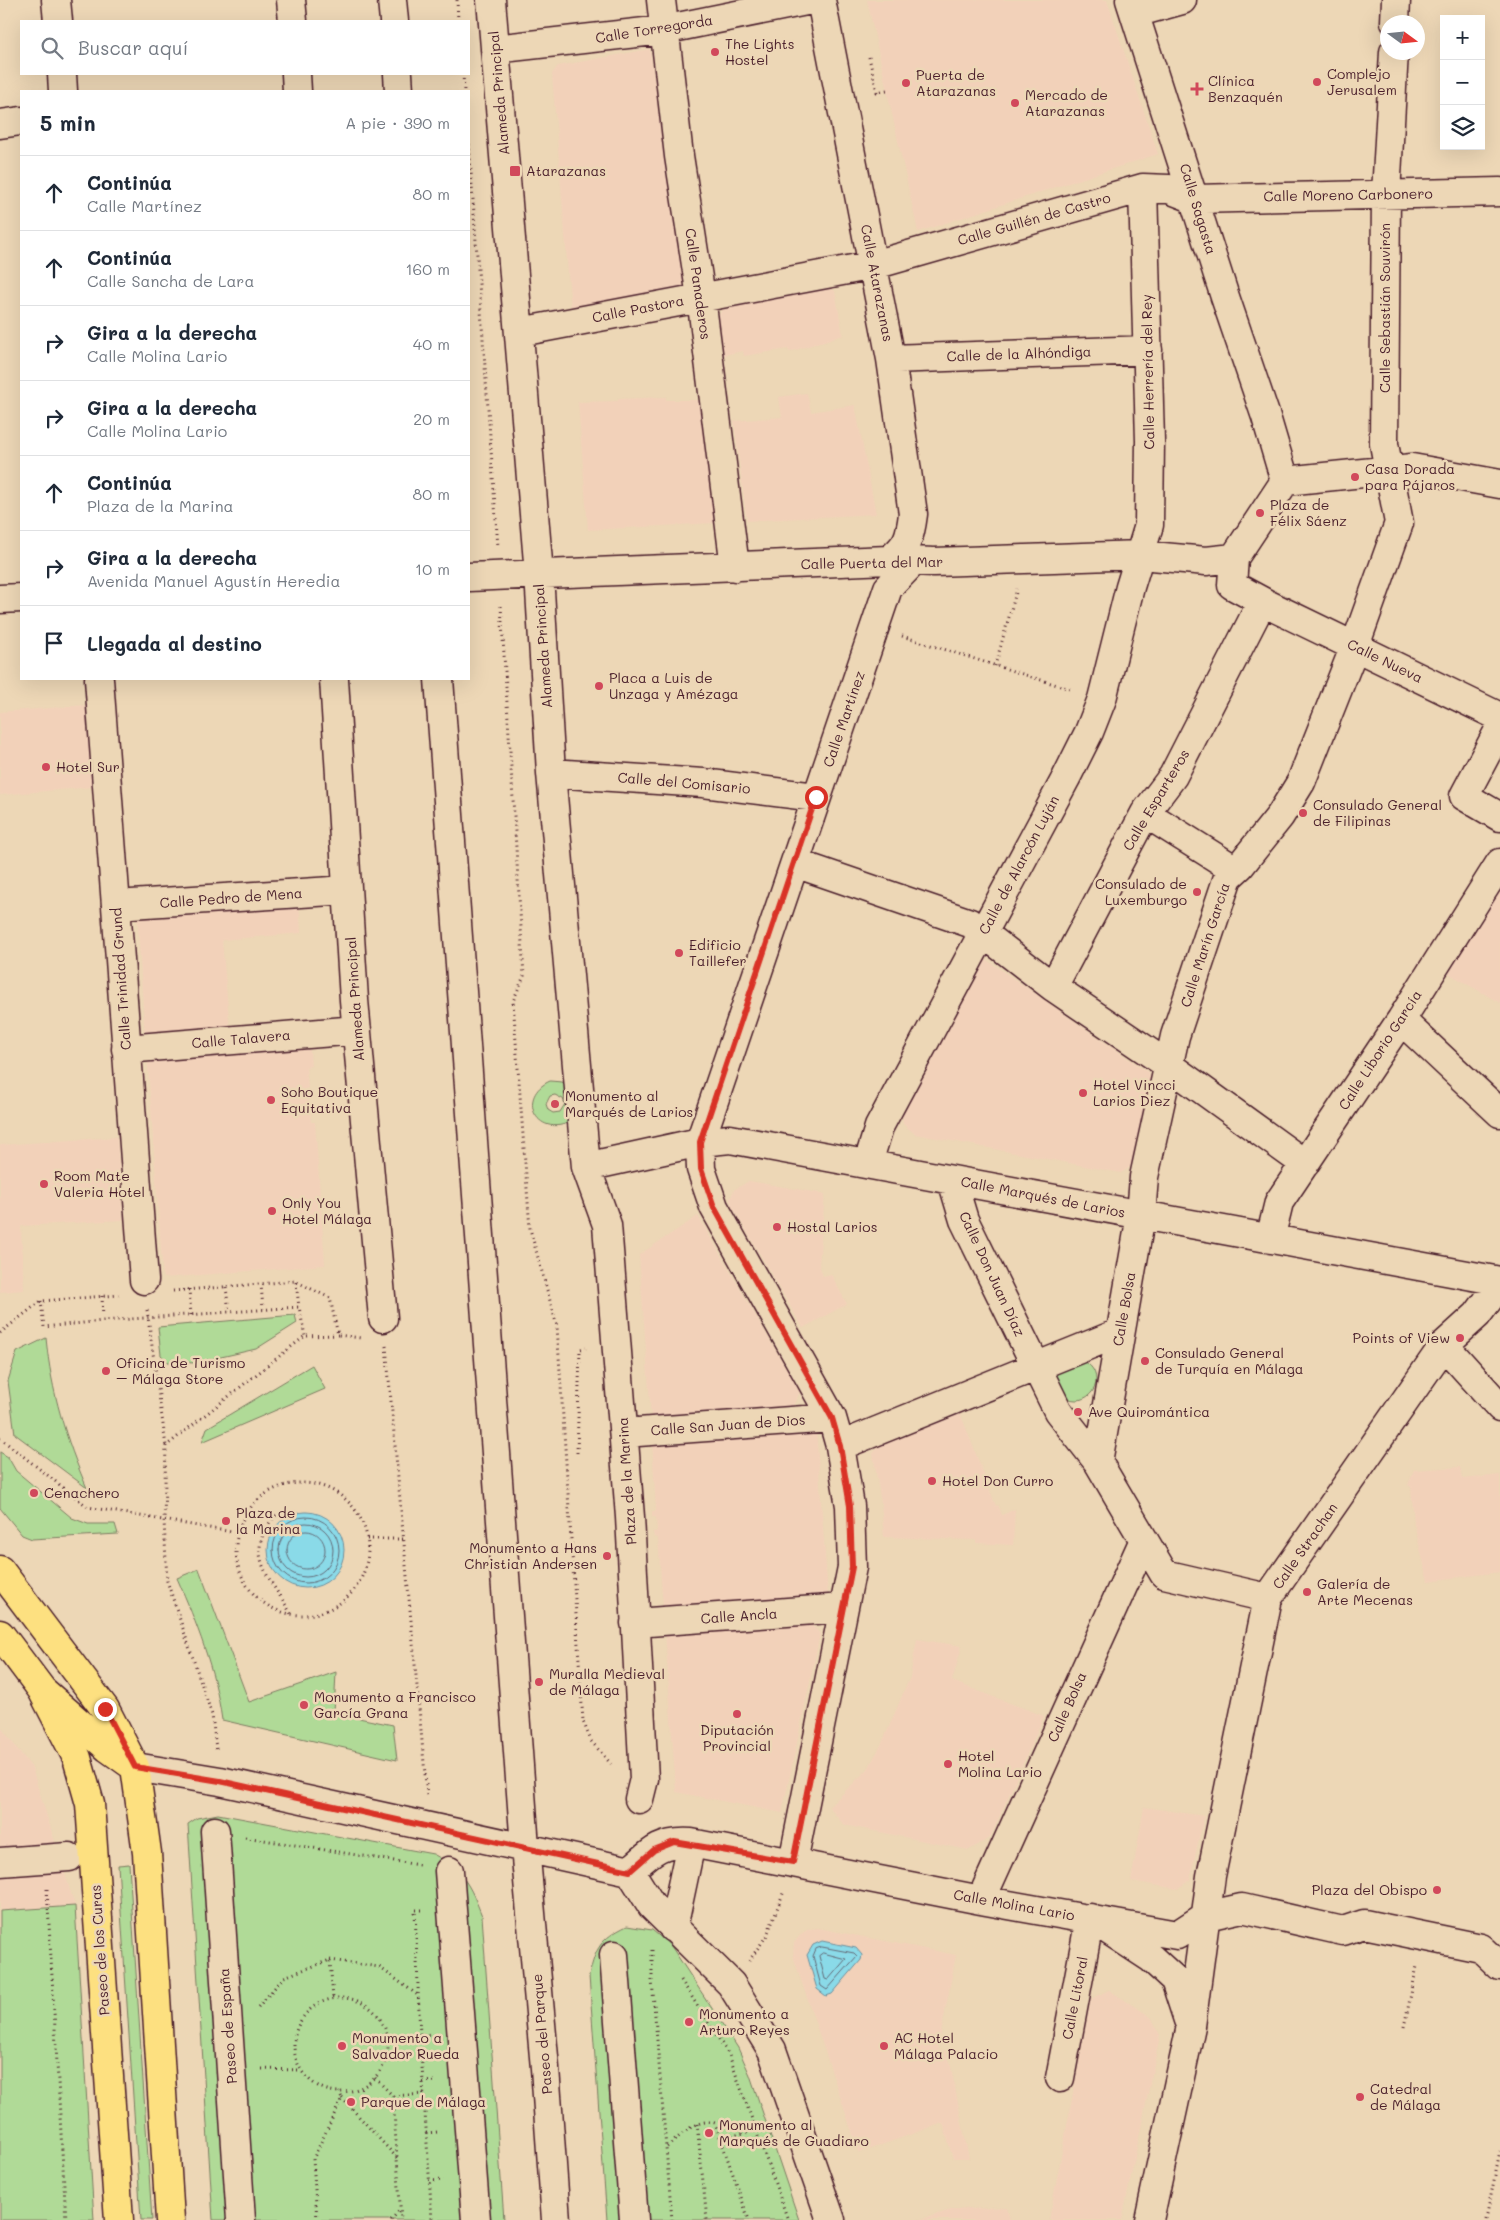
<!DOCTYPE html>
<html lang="es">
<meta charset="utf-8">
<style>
:root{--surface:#fff;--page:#f2f2f3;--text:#1f2937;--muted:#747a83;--line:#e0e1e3}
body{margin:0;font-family:Mali,sans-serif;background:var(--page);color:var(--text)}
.controls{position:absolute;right:15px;top:15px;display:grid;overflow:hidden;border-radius:0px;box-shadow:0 5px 20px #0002}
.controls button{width:45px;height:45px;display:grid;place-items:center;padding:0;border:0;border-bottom:1px solid var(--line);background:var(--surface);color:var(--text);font:25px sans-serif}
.compass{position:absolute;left:1380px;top:15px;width:45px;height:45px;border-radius:50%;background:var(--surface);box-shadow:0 5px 20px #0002;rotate:105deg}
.stop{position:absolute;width:15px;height:15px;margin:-11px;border:4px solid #d93025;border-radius:50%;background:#fff}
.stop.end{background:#d93025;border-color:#fff;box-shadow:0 1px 5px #0008}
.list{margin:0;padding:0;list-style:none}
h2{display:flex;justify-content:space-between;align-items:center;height:65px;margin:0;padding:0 20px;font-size:21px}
h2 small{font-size:16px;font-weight:400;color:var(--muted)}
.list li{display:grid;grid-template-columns:32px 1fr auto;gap:15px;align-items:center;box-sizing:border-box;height:75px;padding:0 20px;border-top:1px solid var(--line)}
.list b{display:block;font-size:19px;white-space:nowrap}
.list p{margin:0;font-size:16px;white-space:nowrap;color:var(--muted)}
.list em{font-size:16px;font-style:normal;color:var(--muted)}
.icon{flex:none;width:28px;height:28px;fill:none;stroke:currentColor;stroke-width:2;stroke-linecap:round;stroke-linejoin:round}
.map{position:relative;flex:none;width:1500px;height:2220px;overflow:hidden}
.search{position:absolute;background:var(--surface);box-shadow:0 5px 20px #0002;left:20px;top:20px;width:450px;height:55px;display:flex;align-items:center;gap:12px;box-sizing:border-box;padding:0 18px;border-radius:0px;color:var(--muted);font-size:19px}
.panel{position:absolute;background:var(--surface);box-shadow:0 5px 20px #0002;left:20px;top:90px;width:450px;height:590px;border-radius:0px}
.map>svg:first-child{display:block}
.built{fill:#f2d1b9}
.green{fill:#b0da97;stroke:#7d7c61;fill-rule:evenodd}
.water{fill:#8adae8;stroke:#708f9c}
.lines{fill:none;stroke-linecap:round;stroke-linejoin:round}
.shore{stroke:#646a77;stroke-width:1}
.minor-casing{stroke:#4a1f2b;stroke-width:31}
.major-casing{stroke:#4a1f2b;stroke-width:31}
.path{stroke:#4a1f2b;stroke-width:3;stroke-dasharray:1 4;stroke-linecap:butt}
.minor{stroke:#edd7b6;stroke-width:28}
.major{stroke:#fde080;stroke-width:28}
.route{stroke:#d93025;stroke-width:6}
.poi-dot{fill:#d1495b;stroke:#edd7b6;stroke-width:2}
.labels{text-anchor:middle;stroke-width:5;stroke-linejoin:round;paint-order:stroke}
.street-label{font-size:14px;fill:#4a1f2b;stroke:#edd7b6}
.poi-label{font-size:14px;fill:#4a1f2b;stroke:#edd7b6;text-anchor:start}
</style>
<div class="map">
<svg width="1500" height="2220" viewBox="0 0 1500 2220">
<rect width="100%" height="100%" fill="#edd7b6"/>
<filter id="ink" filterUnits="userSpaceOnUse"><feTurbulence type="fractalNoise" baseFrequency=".02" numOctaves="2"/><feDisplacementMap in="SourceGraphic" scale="10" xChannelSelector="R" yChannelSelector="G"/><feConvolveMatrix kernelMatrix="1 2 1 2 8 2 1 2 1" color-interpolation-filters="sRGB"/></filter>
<g filter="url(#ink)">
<path class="built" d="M867,0H1107L1158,154L918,232Z
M650,49L684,288L571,310L552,74L558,66Z
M822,282L835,291L843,335L789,352L788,349L744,356L743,351L724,355L719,315L727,302Z
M807,393L811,412L855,405L876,514L747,521L734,421L782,417L779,397Z
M666,397V400H699L715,523L588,530L578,402L618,401V399Z
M87,705L92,787L0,795V712Z
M1500,891V1003L1448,973Z
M299,900L301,933L222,940L230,1031L145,1038L137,912Z
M984,958L1149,1073L1151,1082L1133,1165L1121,1173L915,1134L903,1124L902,1111Z
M309,1040L311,1066L306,1067L311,1122H315L325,1265L163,1278L147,1054Z
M117,1137L123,1220L21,1226L24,1290L0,1292V1145Z
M749,1181L825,1194L819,1264L823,1276L831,1274L847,1304L803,1328L731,1205L730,1199L734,1190Z
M698,1216L800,1392L792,1408L651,1417L639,1255Z
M959,1410L996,1506L998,1505L1002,1515L1015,1509L1013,1545L976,1543V1540L884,1537L881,1503L873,1454L882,1440Z
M816,1429L828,1597L663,1607L658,1538L654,1537L653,1532L657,1531L656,1517H652V1511H656L652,1440Z
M1460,1467L1463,1479L1500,1475V1572L1428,1581L1414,1524L1411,1487L1408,1485L1414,1470Z
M809,1622L820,1634L782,1813L676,1792L665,1631Z
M917,1639L962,1646L952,1681L1044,1716L990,1838L969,1850L844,1825L829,1807L868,1769L883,1741L910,1677Z
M0,1726L32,1768L75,1906L94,2220H0Z
M1144,1807L1204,1816L1190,1880L1177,1889L1131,1881Z
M818,1928L956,1955L938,2049L948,2052L969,2159H953L943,2123L859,2153L793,1956L794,1943L802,1933L809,1929Z
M1109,1990L1151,2017L1160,2035L1122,2220H1049L1091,1999Z
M1007,2207L1010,2220H919L951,2210Z"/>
<path class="green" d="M550,1081L562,1082L572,1088V1121C536,1140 516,1096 550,1081ZM555,1095L563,1099L565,1104L560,1112L553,1113L548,1110L546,1104L550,1096Z
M295,1315L297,1323L256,1349L195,1363L168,1362L161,1355L158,1327Z
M46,1338C51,1391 66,1440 87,1488L15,1434L8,1381L17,1352Z
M1056 1380a20 20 0 1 1 40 0a20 20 0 1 1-40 0Z
M312,1365L325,1389L202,1442L207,1428Z
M0,1452L8,1457L16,1471L72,1518L88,1524H115L118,1534L32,1539L22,1535L0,1508Z
M199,1569L249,1702L336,1672L334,1713L393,1725L397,1760L222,1720C215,1670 197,1624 177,1578Z
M218,1814L433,1854C463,1870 470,1885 482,1916L504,2220H213L188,1824L197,1818Z
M129,1864L152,2220H141L118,1865Z
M75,1906L94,2220H0V1911Z
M627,1926L652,1930L671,1946L738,2048L750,2075L799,2220H607L589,1976C596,1947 600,1939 627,1926Z"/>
<path class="water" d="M268 1550a38 38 0 1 1 76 0a38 38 0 1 1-76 0Z
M822,1941L856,1948L862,1955L861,1960L832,1994L826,1996L817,1989L807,1955L813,1945Z"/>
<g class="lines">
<path class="shore" d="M273 1550a33 33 0 1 1 66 0a33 33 0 1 1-66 0Z
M279 1550a27 27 0 1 1 54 0a27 27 0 1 1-54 0Z
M287 1550a19 19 0 1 1 38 0a19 19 0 1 1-38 0Z
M822,1947L854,1953L857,1956L827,1990L821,1986L813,1956L816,1949Z
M823,1953L846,1959L828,1980L825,1979L819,1956Z"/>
<g class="minor-casing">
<path id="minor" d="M56,0L58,21
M291,0L293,21
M392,0L394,21
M491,0L539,574L551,773L586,1167L607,1225L630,1517L644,1779L639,1799
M661,0L679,156L701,297L735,567
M821,0L891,359L913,514C910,538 908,545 889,560
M1130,0L1225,297L1266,417L1285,481
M1135,13L1182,0
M1395,22L1396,0
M495,49L663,30L811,0
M62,74L63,91
M296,74L297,91
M398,74L399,91
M0,124L21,121
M520,332L874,265L1143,188L1169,189L1195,199L1500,192
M891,359L1148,350
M1500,484L1412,468L1285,481L1234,558L1232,585L1269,605L1500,717
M469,577L889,560L934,562L1141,555L1206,561L1234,558
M0,599L21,598
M99,679L144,1280
M334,679L354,1000L383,1318
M439,679L525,1847L545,2068L556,2220
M1500,728L1464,796L1500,817
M551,773L703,783L816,797
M1145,813L1226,864L1234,871
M795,863L970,923L1053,987L1168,1065L1305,1164
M116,905L347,890
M1053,987L1145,813L1173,776L1262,602
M1401,1020L1500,1113
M126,1049L357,1030
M868,1163L879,1127L1066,778L1089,732L1102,699L1130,587L1149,525L1150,441L1143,188
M586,1167L700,1142L730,1139L1500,1281
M952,1180L964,1220L1058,1411L1098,1462L1164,1574L1268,1598
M1270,1239L1279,1202L1401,1020L1500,863
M1444,1345L1500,1407
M624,1433L832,1418
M840,1446L1119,1333
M1098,1462L1141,1215L1144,1177L1175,1036L1228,877L1240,866L1280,816L1301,782L1355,646L1399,523L1384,444L1386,194L1394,52
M635,1623L843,1608
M135,1767L220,1781L630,1871
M215,1831L241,2220
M0,1862L69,1857
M793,1862L852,1567L850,1506L840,1446L832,1418L714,1207L701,1169L700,1142L888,588L914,561
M449,1871L476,2220
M630,1871C651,1852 660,1841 691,1843L981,1900L1177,1935L1206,1916L1242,1908L1343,1931L1364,1924L1481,1948L1500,1966
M630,1871L652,1906L731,1984L772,2050L831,2220
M981,1900L1143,1542
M673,1928L691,1843
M614,1955L634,2220
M1060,2078L1090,1918L1151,1958L1175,1980L1188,2020
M1149,2220L1191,2026L1211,1876L1268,1598L1444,1345L1477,1315L1500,1284"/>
</g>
<g class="major-casing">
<path id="major" d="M0,1570L105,1709L135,1767L147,1853L170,2220
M0,1634L42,1690L108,1748L129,1763
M42,1690L77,1758L90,1804L119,2220"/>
</g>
<path class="path" d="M457,0L458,21
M869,57L877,92L887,90
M463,74L464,91
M469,144L498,547
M501,606L524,976L513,1001L530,1229L557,1326L583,1721L591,1741L611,1764
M902,636L1073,690
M995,666L1017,589
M296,1282L299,1307
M261,1284L263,1309
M226,1287L229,1312
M189,1289L191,1315
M173,1291L295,1281L330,1298L338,1335L361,1338
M102,1296L103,1320
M41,1301L44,1327L103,1321L299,1307L305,1336
M147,1310L166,1446
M0,1333L41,1301L119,1295
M386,1346L427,1796
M0,1438L88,1507L238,1533
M577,1453L580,1349L586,1348
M236 1549a66 66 0 1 1 132 0a66 66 0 1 1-132 0Z
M276,1515C241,1554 271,1578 291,1614
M367,1539H404
M216,1749L212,1715L167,1581L164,1520L166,1446L305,1336L338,1335
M245,1837L419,1865
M47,1889L66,2220
M422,1910H415L420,2036L432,2220
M652,1950V1980L672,2220
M330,1960L379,1967L419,1996
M749,1961L767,1935L784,1891
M681,1980L729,2055L788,2220
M294 2045a47 47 0 1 1 94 0a47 47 0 1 1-94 0Z
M258,2007L284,1977L330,1960L333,1999
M1404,2027L1417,1966
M388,2039L431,2034
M262,2069L301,2070
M375,2078L393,2096L401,2220
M423,2082L435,2081
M393,2096L424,2094
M342,2098L397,2158
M697,2124L707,2220
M426,2133L438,2132
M722,2138L768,2128
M667,2147C681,2136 696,2117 715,2123L749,2220
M429,2181L444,2180
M317,2220L313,2159L342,2098L339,2092
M391,2220L400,2210
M1486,2220L1500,2151"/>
<use href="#minor" class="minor"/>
<use href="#major" class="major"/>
</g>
</g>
<g class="lines" filter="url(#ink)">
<path class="route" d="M105,1709L135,1767L220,1781L630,1871L654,1850L674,1842L793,1862L852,1567L850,1506L840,1446L832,1418L714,1207L701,1169L700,1142L816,797"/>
</g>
<g class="poi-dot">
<circle cx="715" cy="52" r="5"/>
<circle cx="1317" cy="82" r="5"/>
<circle cx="906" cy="83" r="5"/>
<path d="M1194.5 81.5h5v5h5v5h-5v5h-5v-5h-5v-5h5z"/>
<circle cx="1015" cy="103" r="5"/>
<rect x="509" y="165" width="12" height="12" rx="2.5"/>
<circle cx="1355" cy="477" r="5"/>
<circle cx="1260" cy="513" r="5"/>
<circle cx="599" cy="686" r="5"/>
<circle cx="46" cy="767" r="5"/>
<circle cx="1303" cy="813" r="5"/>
<circle cx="1197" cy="892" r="5"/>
<circle cx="679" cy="953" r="5"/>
<circle cx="1083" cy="1093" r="5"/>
<circle cx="271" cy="1100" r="5"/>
<circle cx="555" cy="1104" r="5"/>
<circle cx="44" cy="1184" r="5"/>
<circle cx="272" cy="1211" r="5"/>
<circle cx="777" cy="1227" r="5"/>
<circle cx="1460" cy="1338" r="5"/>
<circle cx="1145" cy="1361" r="5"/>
<circle cx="106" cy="1371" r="5"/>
<circle cx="1078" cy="1412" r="5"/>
<circle cx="932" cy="1481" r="5"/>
<circle cx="34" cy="1493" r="5"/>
<circle cx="226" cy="1521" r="5"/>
<circle cx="607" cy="1556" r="5"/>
<circle cx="1307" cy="1592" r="5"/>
<circle cx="539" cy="1682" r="5"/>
<circle cx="304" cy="1705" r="5"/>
<circle cx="737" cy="1714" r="5"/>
<circle cx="948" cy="1764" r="5"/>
<circle cx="1437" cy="1890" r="5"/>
<circle cx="689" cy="2022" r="5"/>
<circle cx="342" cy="2046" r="5"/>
<circle cx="884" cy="2046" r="5"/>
<circle cx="1360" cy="2097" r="5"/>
<circle cx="351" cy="2102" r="5"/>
<circle cx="709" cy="2133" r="5"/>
</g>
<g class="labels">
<g class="street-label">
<text transform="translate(654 29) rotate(-9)" y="5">Calle Torregorda</text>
<text transform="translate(499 93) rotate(-95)" y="5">Alameda Principal</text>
<text transform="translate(1348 195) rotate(-1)" y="5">Calle Moreno Carbonero</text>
<text transform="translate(1198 209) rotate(73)" y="5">Calle Sagasta</text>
<text transform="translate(1034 219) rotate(-16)" y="5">Calle Guillén de Castro</text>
<text transform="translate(877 283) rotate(79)" y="5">Calle Atarazanas</text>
<text transform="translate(698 284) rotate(82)" y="5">Calle Panaderos</text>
<text transform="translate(1385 308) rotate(-90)" y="5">Calle Sebastián Souvirón</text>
<text transform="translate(638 309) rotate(-11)" y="5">Calle Pastora</text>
<text transform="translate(1019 354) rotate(-2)" y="5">Calle de la Alhóndiga</text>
<text transform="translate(1148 372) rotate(-91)" y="5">Calle Herrería del Rey</text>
<text transform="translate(872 563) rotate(-1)" y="5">Calle Puerta del Mar</text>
<text transform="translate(543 646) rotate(-94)" y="5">Alameda Principal</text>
<text transform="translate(1385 661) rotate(26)" y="5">Calle Nueva</text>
<text transform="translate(844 719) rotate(-71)" y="5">Calle Martínez</text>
<text transform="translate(684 783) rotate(5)" y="5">Calle del Comisario</text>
<text transform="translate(1156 800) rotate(-59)" y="5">Calle Esparteros</text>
<text transform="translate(1019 865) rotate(-62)" y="5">Calle de Alarcón Luján</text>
<text transform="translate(231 898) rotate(-4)" y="5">Calle Pedro de Mena</text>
<text transform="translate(1205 945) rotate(-72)" y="5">Calle Marín García</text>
<text transform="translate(121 979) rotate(-94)" y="5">Calle Trinidad Grund</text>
<text transform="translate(355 999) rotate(-94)" y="5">Alameda Principal</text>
<text transform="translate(241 1039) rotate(-5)" y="5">Calle Talavera</text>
<text transform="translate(1380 1050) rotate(-57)" y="5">Calle Liborio García</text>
<text transform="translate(1043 1197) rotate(11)" y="5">Calle Marqués de Larios</text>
<text transform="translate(992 1274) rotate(65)" y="5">Calle Don Juan Díaz</text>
<text transform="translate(1124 1309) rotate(-80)" y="5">Calle Bolsa</text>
<text transform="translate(728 1425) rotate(-4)" y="5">Calle San Juan de Dios</text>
<text transform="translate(627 1481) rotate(-94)" y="5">Plaza de la Marina</text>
<text transform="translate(1305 1546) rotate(-55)" y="5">Calle Strachan</text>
<text transform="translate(739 1616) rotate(-4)" y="5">Calle Ancla</text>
<text transform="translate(1067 1707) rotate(-66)" y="5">Calle Bolsa</text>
<text transform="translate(1014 1905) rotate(10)" y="5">Calle Molina Lario</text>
<text transform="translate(100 1950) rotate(-94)" y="5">Paseo de los Curas</text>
<text transform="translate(1075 1998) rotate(-79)" y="5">Calle Litoral</text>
<text transform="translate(228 2026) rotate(-94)" y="5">Paseo de España</text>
<text transform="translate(542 2034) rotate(-95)" y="5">Paseo del Parque</text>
</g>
<g class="poi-label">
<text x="725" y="49">The Lights<tspan x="725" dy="16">Hostel</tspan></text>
<text x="1327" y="79">Complejo<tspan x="1327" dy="16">Jerusalem</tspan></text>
<text x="916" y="80">Puerta de<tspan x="916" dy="16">Atarazanas</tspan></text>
<text x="1208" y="86">Clínica<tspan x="1208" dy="16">Benzaquén</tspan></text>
<text x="1025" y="100">Mercado de<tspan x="1025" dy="16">Atarazanas</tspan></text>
<text x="526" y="176">Atarazanas</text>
<text x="1365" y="474">Casa Dorada<tspan x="1365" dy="16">para Pájaros</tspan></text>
<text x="1270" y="510">Plaza de<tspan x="1270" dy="16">Félix Sáenz</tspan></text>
<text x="609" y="683">Placa a Luis de<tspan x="609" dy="16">Unzaga y Amézaga</tspan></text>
<text x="56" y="772">Hotel Sur</text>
<text x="1313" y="810">Consulado General<tspan x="1313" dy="16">de Filipinas</tspan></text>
<text x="1187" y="889" text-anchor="end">Consulado de<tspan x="1187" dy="16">Luxemburgo</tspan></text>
<text x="689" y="950">Edificio<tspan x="689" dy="16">Taillefer</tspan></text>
<text x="1093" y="1090">Hotel Vincci<tspan x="1093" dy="16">Larios Diez</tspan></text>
<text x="281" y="1097">Soho Boutique<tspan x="281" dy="16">Equitativa</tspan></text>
<text x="565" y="1101">Monumento al<tspan x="565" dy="16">Marqués de Larios</tspan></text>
<text x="54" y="1181">Room Mate<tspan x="54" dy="16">Valeria Hotel</tspan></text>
<text x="282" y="1208">Only You<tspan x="282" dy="16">Hotel Málaga</tspan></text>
<text x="787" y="1232">Hostal Larios</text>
<text x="1450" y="1343" text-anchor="end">Points of View</text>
<text x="1155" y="1358">Consulado General<tspan x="1155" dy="16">de Turquía en Málaga</tspan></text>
<text x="116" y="1368">Oficina de Turismo<tspan x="116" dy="16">– Málaga Store</tspan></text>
<text x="1088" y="1417">Ave Quiromántica</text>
<text x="942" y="1486">Hotel Don Curro</text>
<text x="44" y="1498">Cenachero</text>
<text x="236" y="1518">Plaza de<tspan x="236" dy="16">la Marina</tspan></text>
<text x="597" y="1553" text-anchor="end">Monumento a Hans<tspan x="597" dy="16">Christian Andersen</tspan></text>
<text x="1317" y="1589">Galería de<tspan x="1317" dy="16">Arte Mecenas</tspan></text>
<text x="549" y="1679">Muralla Medieval<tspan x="549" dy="16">de Málaga</tspan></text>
<text x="314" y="1702">Monumento a Francisco<tspan x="314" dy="16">García Grana</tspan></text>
<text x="737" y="1735" text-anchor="middle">Diputación<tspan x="737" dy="16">Provincial</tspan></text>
<text x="958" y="1761">Hotel<tspan x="958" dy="16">Molina Lario</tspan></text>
<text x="1427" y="1895" text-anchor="end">Plaza del Obispo</text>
<text x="699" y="2019">Monumento a<tspan x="699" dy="16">Arturo Reyes</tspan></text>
<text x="352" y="2043">Monumento a<tspan x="352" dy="16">Salvador Rueda</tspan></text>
<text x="894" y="2043">AC Hotel<tspan x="894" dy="16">Málaga Palacio</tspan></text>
<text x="1370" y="2094">Catedral<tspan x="1370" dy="16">de Málaga</tspan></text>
<text x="361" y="2107">Parque de Málaga</text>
<text x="719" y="2130">Monumento al<tspan x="719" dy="16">Marqués de Guadiaro</tspan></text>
</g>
</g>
</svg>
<div class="controls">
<button>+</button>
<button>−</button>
<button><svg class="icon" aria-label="layers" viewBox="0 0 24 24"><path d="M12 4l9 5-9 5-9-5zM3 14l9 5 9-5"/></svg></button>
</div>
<svg class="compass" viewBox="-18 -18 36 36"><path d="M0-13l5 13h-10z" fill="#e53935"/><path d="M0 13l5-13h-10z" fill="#747a83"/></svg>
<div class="stop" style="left:816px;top:797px"></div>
<div class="stop end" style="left:105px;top:1709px"></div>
<div class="search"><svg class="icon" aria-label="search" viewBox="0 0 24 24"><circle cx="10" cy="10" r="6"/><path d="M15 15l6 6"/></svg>Buscar aquí</div>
<section class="panel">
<h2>5 min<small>A pie · 390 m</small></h2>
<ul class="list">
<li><svg class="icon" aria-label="ahead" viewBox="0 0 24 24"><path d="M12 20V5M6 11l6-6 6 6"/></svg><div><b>Continúa</b><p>Calle Martínez</p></div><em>80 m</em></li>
<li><svg class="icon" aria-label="ahead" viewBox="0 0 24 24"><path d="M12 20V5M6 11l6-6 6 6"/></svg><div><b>Continúa</b><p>Calle Sancha de Lara</p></div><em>160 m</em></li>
<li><svg class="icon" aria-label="right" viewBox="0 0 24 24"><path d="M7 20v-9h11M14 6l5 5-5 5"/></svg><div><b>Gira a la derecha</b><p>Calle Molina Lario</p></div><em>40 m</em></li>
<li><svg class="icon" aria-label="right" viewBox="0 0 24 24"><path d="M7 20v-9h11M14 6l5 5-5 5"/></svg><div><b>Gira a la derecha</b><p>Calle Molina Lario</p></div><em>20 m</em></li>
<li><svg class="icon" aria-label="ahead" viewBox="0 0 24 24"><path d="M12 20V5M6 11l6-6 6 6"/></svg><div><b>Continúa</b><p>Plaza de la Marina</p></div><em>80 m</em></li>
<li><svg class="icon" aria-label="right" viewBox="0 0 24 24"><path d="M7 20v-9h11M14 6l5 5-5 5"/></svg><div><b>Gira a la derecha</b><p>Avenida Manuel Agustín Heredia</p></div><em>10 m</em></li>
<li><svg class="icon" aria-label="arrive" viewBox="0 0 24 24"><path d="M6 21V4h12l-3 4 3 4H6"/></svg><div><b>Llegada al destino</b></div></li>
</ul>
</section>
</div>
